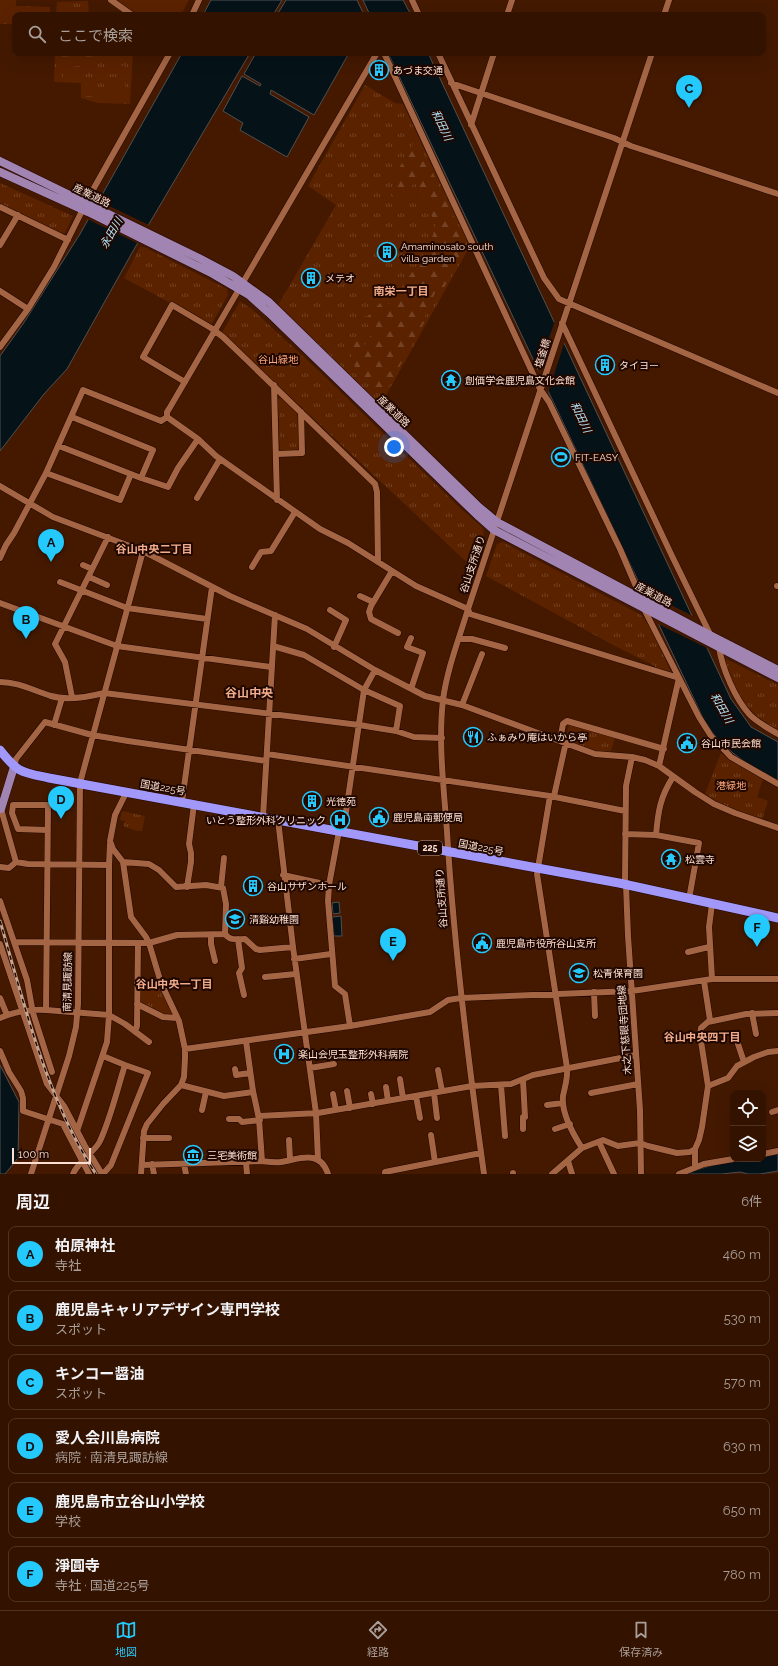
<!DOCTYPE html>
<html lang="ja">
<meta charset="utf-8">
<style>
:root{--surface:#331300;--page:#3e200f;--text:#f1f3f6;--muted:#a99e99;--line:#4e3222;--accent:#24c9fe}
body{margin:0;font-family:Raleway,"Noto Sans JP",sans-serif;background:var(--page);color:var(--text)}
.controls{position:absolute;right:12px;bottom:12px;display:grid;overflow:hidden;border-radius:8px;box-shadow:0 4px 16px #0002}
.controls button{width:36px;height:36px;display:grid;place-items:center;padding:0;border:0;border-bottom:1px solid var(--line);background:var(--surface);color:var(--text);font:20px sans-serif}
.scale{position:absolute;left:12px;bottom:10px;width:79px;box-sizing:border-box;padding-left:4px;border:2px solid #fde0d2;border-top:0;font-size:11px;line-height:14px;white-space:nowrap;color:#fde0d2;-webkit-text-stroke:3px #200800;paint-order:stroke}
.you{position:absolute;left:394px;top:447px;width:14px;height:14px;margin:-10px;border:3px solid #fff;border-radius:50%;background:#1a73e8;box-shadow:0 0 0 6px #1a73e833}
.badge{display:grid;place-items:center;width:26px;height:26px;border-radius:50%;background:var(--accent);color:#111;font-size:13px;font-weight:700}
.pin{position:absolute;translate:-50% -33px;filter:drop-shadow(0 1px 2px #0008)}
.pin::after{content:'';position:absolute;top:21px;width:14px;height:12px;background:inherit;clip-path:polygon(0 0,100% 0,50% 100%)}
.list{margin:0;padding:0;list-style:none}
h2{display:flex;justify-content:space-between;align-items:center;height:52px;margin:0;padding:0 16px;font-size:17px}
h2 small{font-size:13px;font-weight:400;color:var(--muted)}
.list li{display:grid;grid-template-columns:26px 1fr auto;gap:12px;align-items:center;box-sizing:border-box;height:56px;margin:0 8px 8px;padding:0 8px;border:1px solid var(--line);border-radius:8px}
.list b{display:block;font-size:15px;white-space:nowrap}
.list p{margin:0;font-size:13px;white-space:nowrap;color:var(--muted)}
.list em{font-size:13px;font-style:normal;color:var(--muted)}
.icon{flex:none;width:22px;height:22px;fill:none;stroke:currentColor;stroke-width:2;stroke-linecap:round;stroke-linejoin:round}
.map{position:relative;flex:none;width:778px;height:1174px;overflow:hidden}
.search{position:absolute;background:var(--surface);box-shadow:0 4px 16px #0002;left:12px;right:12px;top:12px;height:44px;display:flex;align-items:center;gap:10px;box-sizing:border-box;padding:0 14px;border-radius:8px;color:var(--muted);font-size:15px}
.sheet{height:436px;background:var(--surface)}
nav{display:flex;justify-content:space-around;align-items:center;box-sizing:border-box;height:56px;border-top:1px solid var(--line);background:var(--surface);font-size:11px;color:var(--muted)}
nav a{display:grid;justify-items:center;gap:2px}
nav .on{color:var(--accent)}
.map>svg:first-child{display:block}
.grass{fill:url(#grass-tufts)}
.forest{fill:url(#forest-firs)}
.pitch{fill:#5b2200}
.water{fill:#051218;stroke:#4f5050}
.pier{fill:#441900}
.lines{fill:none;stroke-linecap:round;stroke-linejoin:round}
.minor-casing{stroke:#230600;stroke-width:7}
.major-casing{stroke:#230600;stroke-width:9}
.highway-casing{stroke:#230600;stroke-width:10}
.minor{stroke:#a46545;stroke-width:6}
.major{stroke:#a284b2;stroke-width:8}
.highway{stroke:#a198fa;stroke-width:9}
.rail-casing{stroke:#c4a391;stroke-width:3}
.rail{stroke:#200800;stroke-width:1.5;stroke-dasharray:4.5;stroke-linecap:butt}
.labels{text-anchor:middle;stroke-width:4;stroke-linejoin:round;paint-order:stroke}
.shield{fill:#200800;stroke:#bb9f93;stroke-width:1}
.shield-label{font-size:9px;font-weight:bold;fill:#fde0d2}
.poi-label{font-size:10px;fill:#fde0d2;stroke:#200800;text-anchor:start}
.street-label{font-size:10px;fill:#fde0d2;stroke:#200800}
.park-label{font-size:10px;fill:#ffa77c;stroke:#200800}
.water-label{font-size:11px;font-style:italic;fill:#b4e6fc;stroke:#200800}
.neighbourhood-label{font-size:11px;font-weight:bold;fill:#f3ad8c;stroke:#200800}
.quarter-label{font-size:12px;font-weight:bold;fill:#f3ad8c;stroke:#200800}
</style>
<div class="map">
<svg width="778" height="1174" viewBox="0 0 778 1174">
<defs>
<pattern id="grass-tufts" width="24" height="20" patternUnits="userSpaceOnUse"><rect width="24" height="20" fill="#5b2200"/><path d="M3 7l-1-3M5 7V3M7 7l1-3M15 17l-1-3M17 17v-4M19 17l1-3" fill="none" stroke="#734224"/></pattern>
<pattern id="forest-firs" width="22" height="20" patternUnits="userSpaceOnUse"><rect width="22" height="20" fill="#5b2200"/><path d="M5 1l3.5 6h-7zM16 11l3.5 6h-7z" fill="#734224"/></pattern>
</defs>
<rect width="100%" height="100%" fill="#441900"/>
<path class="grass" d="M0,0H16V6L50,7V15H15V24H0Z
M88,1L89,15H56L57,2Z
M55,53H133L130,104L98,103L81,98V83L54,82Z
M365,85L395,103L403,104L470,246L380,406L276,309L336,205L308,186Z
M0,183L73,216L65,233H59L0,204Z
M140,247H144L227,289L228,295L211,325L124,278Z
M240,301L253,310L321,373L461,509L482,527L484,533L473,568L222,333Z
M281,398L299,416L301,450L280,453L278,399Z
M503,542L641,615C654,630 662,653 671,672V673L655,668V666L615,646L486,576L497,544Z
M726,659L778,685V732C745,714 739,697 725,664Z
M569,724H571L615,738L610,753L592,751L566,739Z
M721,753L747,770L763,779L757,797L768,801L762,820L721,804L705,794Z
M122,811L145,816L142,831H137L123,826L125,821L120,820Z
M158,985L173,1014L172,1016L163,1015L141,1003L140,1000L141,986Z"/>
<path class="forest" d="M417,140L468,246L442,291L435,293L425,315V321L383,396L377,392L374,395L371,393L370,389L373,386L366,379L363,381C358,378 357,373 355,367C349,353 351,350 358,337L365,345L373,331L357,312L367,317L382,301L389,304C400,291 436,241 435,225C434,218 419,189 415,183L411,186L409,196L407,199L391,196L398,170L415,141Z"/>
<path class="pitch" d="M0,0H10V7H0Z
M116,0H189L181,15H138Z
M64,7L83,8V15H64Z
M0,11H10L9,20H0Z
M106,53H126L125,62L106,61Z
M63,58H82V66H63Z
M106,65L125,66V74H106Z
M63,70H82V79L63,78Z
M106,78H125V87L106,86Z
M83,88H92V96H83Z
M106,90L125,91V100L105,99Z"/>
<path class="water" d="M211,0H282L273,15H203Z
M286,0H357L364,15H277Z
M363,0H403L411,15H370Z
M182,53H250L133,251L67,369L44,394L0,451V356L23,324L80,234Z
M256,53H349L314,115L271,90L270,94L309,117L287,157L240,130L243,123L223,111L242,76L260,86L261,84L244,74Z
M388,53H428L731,699L751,727L778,742V781C758,770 737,759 721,742C714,736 709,727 704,720Z
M339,902L340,913L333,914L332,903Z
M341,916L342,936H334L332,917Z
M0,1065L19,1102L18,1158L5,1174H0Z
M778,1153V1171L760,1174H748L740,1172L722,1174H685C712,1164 735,1159 763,1159V1156Z"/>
<path class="pier" d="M97,200L149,225L139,244L87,219Z
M555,320L565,341L548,393L538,371Z
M641,590L697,618L711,650L656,623Z"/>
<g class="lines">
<g class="minor-casing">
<path id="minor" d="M111,0L132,15
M412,0L419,15
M192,15L199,0
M507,15L512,0
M664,15L669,0
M377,53L169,409L167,412V417L198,439L216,456L320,529L348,543L416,586L468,609L470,614L679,678
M384,53L540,389L549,402L620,549L641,598
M438,53L544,278L559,299L778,393
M451,83L614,138L631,146L778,194
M471,125L494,53
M0,207L68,240
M0,245L18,215
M0,291L28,309
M562,323L672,556L711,636
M0,347L28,309L54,267L90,195L170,53
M185,382L143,357L172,305L211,328L223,337L375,484L377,492L378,562
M274,385L277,500
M72,417L153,450L141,478
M59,446L141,478L168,487L178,468L198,439
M277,454L302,453L301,412
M46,473L120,500L131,474
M0,486L53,517L143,551L230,596L307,629L375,670L425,696L462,705L595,754L632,757L645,760L659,766L695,792L714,804L735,813L778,828
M197,498L220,459
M0,558L6,545L14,533L46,473L83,390L161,421L167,417
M83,565L92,569
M252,567L261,552L271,551L295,512
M392,571L371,606L369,612L371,619L398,633
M89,577L107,585
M60,582L127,608L207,619
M777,586H778
M360,596L373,602
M0,603L117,646L271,667
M644,609L699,717L711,736L731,757L778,784
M330,610L346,620L334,647
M411,638L407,647L423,653L411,689
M459,639H472L505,648
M273,646L304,655L364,690L400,706L396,731
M719,647C722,668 735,699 750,715C758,723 768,728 778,734
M0,682C19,682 34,691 51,696C67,701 88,697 104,693L359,725L396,731L414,737L442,738
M72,697L65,662L55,644L108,537
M462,705L482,654
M54,725L62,698
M560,740L563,724L567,721L664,749
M267,754L550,796L625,811
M632,757L626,786L625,880L626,885L628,936L640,1110L641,1174
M659,766L679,678
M14,767L16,759L45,722L92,735L128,741L266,761
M127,791L115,815L110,841L113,849L123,862L131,917L146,937L149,943L161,983L179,1021L185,1049V1058L184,1077L181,1085L163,1104L147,1124L144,1131L141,1174
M550,796L537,874L567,1068C568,1078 565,1086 563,1096C561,1113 573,1134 582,1148
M554,796L566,742
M182,801L212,587
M263,817L275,615
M278,820L293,947L316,1113L318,1160
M47,830L18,829L12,813L13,805H48L46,1010L109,1015L125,1024L149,1042
M339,831L329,885L328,901L335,986L345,994L350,1026
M343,832L364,690L375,670
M625,834L656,835L699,843L689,899
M656,835C658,812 660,797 673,777
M16,862L28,864L109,865V1015L107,1042L77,1131
M123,862L149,864L159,870L176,887L206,885L223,888L226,904L225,934C230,941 237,939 245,939L256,949L260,950L293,947
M109,865L110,844
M0,867L9,868L16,862L1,809
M283,875L329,885
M187,887L191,862V853L189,844L194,804
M221,887L224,858
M0,901L27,980L33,1013L52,1072
M712,904L709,927L712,979
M211,935V944L215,961
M238,939L242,968L239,973L244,995
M14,942L149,943L177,935L225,934
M0,944L47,1084L64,1106L85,1146L102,1174
M688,952L709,947
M294,959L331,954
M265,977L296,974
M137,983H161
M594,992L595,1016
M0,998L7,1015
M137,1004L163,1017L177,1018
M752,1013L756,1034
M0,1018C16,1011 29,1009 46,1010
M708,1022L746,1014L778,1013
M135,1032L137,1026L138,943
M246,1041L253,1091L259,1119L262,1161
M738,1044L744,1062
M185,1049L350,1026L430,1012L448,1000L461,998L632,991L712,979H778
M0,1051L9,1072L21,1091L23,1098V1111L63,1124L89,1174
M310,1068L334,1064
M235,1069L236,1075L250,1073
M438,1070L442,1091
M400,1079L403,1098
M523,1080L525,1117H523V1129
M181,1085L224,1096L253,1092
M501,1085L505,1136
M708,1086L728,1078L737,1066L754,1057L768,1052L778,1051
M386,1087L388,1101
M347,1091L350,1108
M434,1093L437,1118
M591,1093L638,1084
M333,1094L336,1110
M371,1094L373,1104
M416,1096L420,1118
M547,1105L563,1103
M202,1110L206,1092
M772,1112L778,1110
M259,1116L318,1113L472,1086L511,1084L533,1075L636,1055
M229,1119H239L242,1122L260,1120
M555,1129L570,1124
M431,1135L435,1162
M143,1138H169
M289,1140L290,1160
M599,1142L614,1174
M695,1149V1167
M763,1154L778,1151
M568,1161L572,1174
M246,1162L247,1174
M152,1164L154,1174
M184,1164L186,1174
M142,1165L262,1161C269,1162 275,1163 281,1162C300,1159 320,1149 328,1174
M513,1173V1174
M31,1174L69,1056L76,1027L78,1004L80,783L143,551
M73,1174C78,1161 96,1151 100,1141C111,1117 117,1090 125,1065L103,1056
M103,1174L111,1165L148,1073L125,1065
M385,1174V1172L481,1153
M484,1174C468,1060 454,947 447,832C444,789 438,743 443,700C447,669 459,639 468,609L652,53
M552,1174L582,1148L603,1140L618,1146L640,1143L648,1146L677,1153L690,1152L695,1149L699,1140L702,1127L708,1086L700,1035L701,1028L710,1020L704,981
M679,1174L704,1164L733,1159"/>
</g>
<g class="major-casing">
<path id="major" d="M0,161L199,258L233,276L269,302L479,507L497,522L708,634L778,670
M0,172L88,212L213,274L249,295L269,313L477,515L494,530L778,678
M1,809L14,767"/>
</g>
<g class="highway-casing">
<path id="highway" d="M0,750C18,773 21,772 49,778L619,883L778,918"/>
</g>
<use href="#minor" class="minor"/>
<use href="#major" class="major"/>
<use href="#highway" class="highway"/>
<g class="rail-casing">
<path id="rail" d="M0,921C25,1006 46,1098 96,1174"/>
</g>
<use href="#rail" class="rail"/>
</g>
<defs>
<g id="building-ring" transform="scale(1)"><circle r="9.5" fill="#200800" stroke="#24c9fe" stroke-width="1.5"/><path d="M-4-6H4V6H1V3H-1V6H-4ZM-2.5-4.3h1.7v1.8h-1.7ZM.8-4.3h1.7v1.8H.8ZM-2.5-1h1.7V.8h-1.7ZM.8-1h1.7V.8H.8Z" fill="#24c9fe"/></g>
<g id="temple-ring" transform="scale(1)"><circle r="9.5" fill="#200800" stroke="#24c9fe" stroke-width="1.5"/><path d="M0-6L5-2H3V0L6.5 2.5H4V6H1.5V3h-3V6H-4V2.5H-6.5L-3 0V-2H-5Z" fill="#24c9fe"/></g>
<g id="stadium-ring" transform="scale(1)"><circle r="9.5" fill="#200800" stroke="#24c9fe" stroke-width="1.5"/><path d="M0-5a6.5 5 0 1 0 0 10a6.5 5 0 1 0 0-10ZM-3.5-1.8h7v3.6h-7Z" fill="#24c9fe"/></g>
<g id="restaurant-ring" transform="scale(1)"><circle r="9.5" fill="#200800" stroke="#24c9fe" stroke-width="1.5"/><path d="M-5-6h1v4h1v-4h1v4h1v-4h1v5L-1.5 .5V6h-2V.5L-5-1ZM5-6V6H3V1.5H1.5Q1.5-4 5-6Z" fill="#24c9fe"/></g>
<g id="civic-ring" transform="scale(1)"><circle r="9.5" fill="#200800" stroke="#24c9fe" stroke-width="1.5"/><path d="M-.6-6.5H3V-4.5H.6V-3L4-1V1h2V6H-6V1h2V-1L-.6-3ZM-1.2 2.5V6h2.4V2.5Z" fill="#24c9fe"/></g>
<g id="hospital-ring" transform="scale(1)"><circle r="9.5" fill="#200800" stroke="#24c9fe" stroke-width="1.5"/><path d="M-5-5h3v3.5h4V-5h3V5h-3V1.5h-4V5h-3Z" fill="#24c9fe"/></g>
<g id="school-ring" transform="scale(1)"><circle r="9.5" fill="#200800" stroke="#24c9fe" stroke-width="1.5"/><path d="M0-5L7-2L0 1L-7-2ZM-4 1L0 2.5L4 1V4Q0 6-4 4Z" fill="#24c9fe"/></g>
<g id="museum-ring" transform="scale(1)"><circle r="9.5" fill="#200800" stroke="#24c9fe" stroke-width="1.5"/><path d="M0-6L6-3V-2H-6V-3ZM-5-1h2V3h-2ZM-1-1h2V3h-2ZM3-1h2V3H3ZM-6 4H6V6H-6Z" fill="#24c9fe"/></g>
</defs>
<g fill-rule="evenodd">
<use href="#building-ring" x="379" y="70"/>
<use href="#building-ring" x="387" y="252"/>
<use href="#building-ring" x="311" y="278"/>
<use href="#building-ring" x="605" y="365"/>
<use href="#temple-ring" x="451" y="380"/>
<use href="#stadium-ring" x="561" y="457"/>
<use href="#restaurant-ring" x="473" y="737"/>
<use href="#civic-ring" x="687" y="743"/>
<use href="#building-ring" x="312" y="801"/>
<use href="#civic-ring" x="379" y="817"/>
<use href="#hospital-ring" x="340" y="820"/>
<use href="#temple-ring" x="671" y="859"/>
<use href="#building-ring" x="253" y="886"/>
<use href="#school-ring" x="235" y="919"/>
<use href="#civic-ring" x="482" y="943"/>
<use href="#school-ring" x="579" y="973"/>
<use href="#hospital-ring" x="284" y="1054"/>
<use href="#museum-ring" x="193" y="1155"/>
</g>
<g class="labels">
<rect class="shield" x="418" y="841" width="24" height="14" rx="3"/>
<g class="shield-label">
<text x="430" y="851">225</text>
</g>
<g class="poi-label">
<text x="393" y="74">あづま交通</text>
<text x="401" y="250">Amaminosato south<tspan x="401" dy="12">villa garden</tspan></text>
<text x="325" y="282">メテオ</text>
<text x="619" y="369">タイヨー</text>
<text x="465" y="384">創価学会鹿児島文化会館</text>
<text x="575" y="461">FIT-EASY</text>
<text x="487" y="741">ふぁみり庵はいから亭</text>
<text x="701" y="747">谷山市民会館</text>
<text x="326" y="805">光徳苑</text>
<text x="393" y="821">鹿児島南郵便局</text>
<text x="326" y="824" text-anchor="end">いとう整形外科クリニック</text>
<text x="685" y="863">松雲寺</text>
<text x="267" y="890">谷山サザンホール</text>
<text x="249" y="923">清谿幼稚園</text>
<text x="496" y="947">鹿児島市役所谷山支所</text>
<text x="593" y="977">松青保育園</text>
<text x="298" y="1058">楽山会児玉整形外科病院</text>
<text x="207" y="1159">三宅美術館</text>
</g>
<g class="street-label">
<text transform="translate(92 195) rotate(26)" y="4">産業道路</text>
<text transform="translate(542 353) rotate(-72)" y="4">塩釜橋</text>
<text transform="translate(394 411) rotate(44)" y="4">産業道路</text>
<text transform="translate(472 564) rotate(-72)" y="4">谷山支所通り</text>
<text transform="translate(654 594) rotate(28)" y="4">産業道路</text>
<text transform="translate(163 787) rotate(10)" y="4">国道225号</text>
<text transform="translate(481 847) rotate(11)" y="4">国道225号</text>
<text transform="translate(441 898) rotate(-94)" y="4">谷山支所通り</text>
<text transform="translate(67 982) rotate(-89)" y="4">南清見諏訪線</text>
<text transform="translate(624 1030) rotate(-94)" y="4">木之下慈眼寺団地線</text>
</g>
<g class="park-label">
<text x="278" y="363">谷山緑地</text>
<text x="731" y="789">港緑地</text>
</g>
<g class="water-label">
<text transform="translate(442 125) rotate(64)" y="4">和田川</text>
<text transform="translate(111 233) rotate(-60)" y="4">永田川</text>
<text transform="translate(581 417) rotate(64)" y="4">和田川</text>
<text transform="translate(722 708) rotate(60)" y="4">和田川</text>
</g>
<g class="neighbourhood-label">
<text x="401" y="295">南栄一丁目</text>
<text x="154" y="553">谷山中央二丁目</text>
<text x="174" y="988">谷山中央一丁目</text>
<text x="702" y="1041">谷山中央四丁目</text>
</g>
<g class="quarter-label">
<text x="249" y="697">谷山中央</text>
</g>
</g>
</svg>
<div class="controls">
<button><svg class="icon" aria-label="locate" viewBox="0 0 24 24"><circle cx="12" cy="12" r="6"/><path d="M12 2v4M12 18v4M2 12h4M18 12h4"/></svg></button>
<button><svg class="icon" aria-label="layers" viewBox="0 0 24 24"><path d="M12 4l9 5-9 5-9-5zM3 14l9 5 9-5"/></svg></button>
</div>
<div class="scale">100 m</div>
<div class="you"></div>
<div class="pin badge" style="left:51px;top:562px">A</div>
<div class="pin badge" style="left:26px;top:639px">B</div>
<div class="pin badge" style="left:689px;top:108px">C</div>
<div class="pin badge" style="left:61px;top:819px">D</div>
<div class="pin badge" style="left:393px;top:961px">E</div>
<div class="pin badge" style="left:757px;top:947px">F</div>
<div class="search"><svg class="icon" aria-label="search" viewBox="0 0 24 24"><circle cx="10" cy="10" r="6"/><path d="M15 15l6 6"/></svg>ここで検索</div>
</div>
<section class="sheet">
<h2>周辺<small>6件</small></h2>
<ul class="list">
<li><span class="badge">A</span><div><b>柏原神社</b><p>寺社</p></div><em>460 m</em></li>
<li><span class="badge">B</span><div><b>鹿児島キャリアデザイン専門学校</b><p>スポット</p></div><em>530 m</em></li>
<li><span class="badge">C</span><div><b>キンコー醤油</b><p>スポット</p></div><em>570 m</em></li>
<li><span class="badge">D</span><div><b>愛人会川島病院</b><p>病院 · 南清見諏訪線</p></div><em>630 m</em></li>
<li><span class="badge">E</span><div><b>鹿児島市立谷山小学校</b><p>学校</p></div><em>650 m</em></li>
<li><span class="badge">F</span><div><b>淨圓寺</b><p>寺社 · 国道225号</p></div><em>780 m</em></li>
</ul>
</section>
<nav>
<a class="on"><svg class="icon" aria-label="map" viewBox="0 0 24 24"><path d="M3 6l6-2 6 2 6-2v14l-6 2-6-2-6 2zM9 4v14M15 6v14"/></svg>地図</a>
<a><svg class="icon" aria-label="directions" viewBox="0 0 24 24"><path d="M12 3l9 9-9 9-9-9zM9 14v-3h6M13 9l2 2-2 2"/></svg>経路</a>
<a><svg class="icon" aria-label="saved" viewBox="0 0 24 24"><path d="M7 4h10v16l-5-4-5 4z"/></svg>保存済み</a>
</nav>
